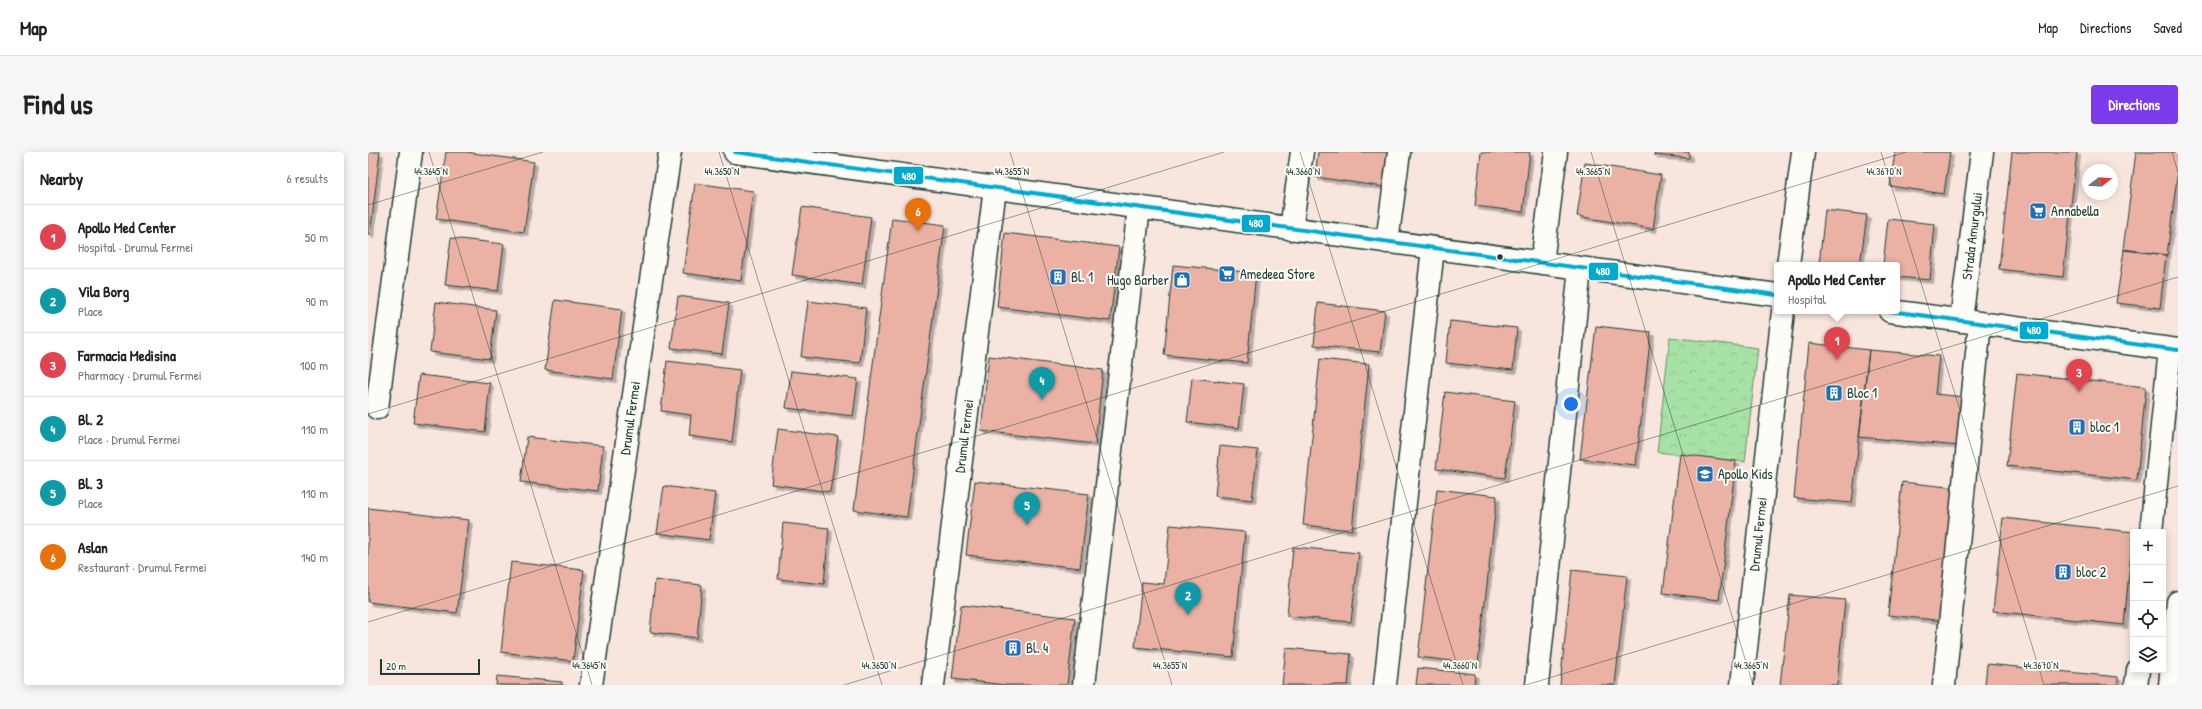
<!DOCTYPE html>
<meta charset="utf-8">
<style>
:root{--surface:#fff;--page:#f6f6f6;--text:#222;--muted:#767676;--line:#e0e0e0;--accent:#7c3aed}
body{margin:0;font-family:"Patrick Hand",sans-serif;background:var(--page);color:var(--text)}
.controls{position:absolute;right:12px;bottom:12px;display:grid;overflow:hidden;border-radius:4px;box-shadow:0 2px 10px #0003}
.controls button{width:36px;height:36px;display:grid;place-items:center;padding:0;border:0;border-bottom:1px solid var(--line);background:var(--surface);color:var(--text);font:20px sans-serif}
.compass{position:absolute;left:1714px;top:12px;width:36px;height:36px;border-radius:50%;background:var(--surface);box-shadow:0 2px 10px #0003;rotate:73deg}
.scale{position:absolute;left:12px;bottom:10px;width:100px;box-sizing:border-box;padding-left:4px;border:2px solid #1f3d34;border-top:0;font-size:11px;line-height:14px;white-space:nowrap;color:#1f3d34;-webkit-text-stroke:3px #fdfcf7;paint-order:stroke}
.you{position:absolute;left:1203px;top:252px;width:14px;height:14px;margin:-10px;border:3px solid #fff;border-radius:50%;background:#1a73e8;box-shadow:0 0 0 6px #1a73e833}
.badge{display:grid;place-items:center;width:26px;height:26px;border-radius:50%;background:var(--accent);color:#fff;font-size:13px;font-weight:700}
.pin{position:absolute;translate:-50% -33px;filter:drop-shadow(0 1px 2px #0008)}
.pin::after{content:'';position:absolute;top:21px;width:14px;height:12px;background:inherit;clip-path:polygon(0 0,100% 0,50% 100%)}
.popup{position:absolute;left:1406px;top:110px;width:126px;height:52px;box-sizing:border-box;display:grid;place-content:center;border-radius:4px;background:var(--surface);filter:drop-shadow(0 1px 3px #0005);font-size:13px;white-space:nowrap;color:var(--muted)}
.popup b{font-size:15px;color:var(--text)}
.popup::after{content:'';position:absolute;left:50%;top:100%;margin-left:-8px;border:8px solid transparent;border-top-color:var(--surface)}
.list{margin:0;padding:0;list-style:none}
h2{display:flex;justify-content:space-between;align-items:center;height:52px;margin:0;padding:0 16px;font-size:17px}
h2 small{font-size:13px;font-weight:400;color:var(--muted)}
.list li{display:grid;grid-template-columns:26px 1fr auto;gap:12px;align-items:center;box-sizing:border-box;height:64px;padding:0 16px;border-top:1px solid var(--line)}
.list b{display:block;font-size:15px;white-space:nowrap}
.list p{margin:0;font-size:13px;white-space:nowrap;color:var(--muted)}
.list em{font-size:13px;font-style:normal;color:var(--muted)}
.icon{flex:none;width:22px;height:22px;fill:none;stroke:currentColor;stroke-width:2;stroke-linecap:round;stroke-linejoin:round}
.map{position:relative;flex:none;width:1810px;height:533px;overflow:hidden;border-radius:4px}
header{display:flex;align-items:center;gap:24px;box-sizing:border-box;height:56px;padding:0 20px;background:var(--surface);border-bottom:1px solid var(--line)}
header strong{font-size:19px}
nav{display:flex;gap:22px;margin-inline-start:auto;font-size:14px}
.intro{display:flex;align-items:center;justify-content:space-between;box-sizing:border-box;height:96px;padding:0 24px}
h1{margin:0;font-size:28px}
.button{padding:10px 18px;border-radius:4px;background:var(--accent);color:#fff;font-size:14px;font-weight:700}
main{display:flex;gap:24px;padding:0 24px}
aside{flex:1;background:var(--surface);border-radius:4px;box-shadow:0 2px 10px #0003}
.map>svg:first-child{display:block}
.forest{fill:url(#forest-crowns);stroke:#648f6c}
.building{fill:#ebb1a5;stroke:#1f3d34;filter:url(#shadow)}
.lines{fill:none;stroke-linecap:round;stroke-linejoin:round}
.minor-casing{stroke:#1f3d34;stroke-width:25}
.minor{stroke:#fdfcf7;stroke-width:22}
.bus-1-casing{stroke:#fdfcf7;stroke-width:7}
.bus-1{stroke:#00a9ce;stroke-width:4}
.ticks{fill:none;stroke:#1f3d34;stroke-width:1;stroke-opacity:0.45}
.bus-dot{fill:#1f3d34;stroke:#fdfcf7;stroke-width:1.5}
.labels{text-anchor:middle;stroke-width:4;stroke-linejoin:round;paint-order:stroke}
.poi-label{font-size:14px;fill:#1f3d34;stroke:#fdfcf7;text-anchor:start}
.street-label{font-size:14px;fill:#1f3d34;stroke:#fdfcf7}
.ticks-label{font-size:10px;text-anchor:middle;fill:#1f3d34;stroke:#fdfcf7;stroke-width:4;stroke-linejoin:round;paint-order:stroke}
.line-badge{stroke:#fdfcf7;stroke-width:1.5}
.badge-label{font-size:11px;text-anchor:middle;font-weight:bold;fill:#fff}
</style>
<header>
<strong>Map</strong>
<nav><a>Map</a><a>Directions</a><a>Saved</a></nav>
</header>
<div class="intro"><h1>Find us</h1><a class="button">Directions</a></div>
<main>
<aside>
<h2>Nearby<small>6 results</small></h2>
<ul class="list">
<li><span class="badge" style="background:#e0444e">1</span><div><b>Apollo Med Center</b><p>Hospital · Drumul Fermei</p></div><em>50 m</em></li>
<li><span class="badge" style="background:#0f9aa8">2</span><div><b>Vila Borg</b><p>Place</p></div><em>90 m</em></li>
<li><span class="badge" style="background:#e0444e">3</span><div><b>Farmacia Medisina</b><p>Pharmacy · Drumul Fermei</p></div><em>100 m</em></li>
<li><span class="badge" style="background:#0f9aa8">4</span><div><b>Bl. 2</b><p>Place · Drumul Fermei</p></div><em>110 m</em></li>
<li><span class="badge" style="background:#0f9aa8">5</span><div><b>Bl. 3</b><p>Place</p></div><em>110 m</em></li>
<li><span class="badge" style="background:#e8710a">6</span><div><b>Aslan</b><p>Restaurant · Drumul Fermei</p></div><em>140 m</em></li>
</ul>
</aside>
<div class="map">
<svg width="1810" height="533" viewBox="0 0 1810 533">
<defs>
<pattern id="forest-crowns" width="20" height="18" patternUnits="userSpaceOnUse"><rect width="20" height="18" fill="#a8e1a5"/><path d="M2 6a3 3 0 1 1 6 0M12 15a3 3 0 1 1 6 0" fill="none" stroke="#90c28f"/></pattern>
<filter id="shadow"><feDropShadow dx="3.5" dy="3.5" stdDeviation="0" flood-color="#0004"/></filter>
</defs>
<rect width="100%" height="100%" fill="#f8e6de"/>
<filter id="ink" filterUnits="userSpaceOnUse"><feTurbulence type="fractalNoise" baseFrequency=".025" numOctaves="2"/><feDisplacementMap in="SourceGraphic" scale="8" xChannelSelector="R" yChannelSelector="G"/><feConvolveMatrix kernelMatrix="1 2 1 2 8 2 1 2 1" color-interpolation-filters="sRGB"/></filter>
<g filter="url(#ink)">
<path class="forest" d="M1302,185L1390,196L1377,310L1289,300Z"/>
<path class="building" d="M0,0H12L2,83L0,82Z
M78,0H98L166,10L156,80L68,67Z
M950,0H1022L1017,35L947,25Z
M1113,0H1162L1155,60L1107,54Z
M1287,0H1321V6L1286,3Z
M1527,0H1582L1576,42L1522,34Z
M1644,0H1709L1695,125L1631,117Z
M1768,0H1810V18L1799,103L1755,97Z
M1217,11L1293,23L1285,77L1209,64Z
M327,31L385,39L373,129L315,121Z
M434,55L503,65L494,133L424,123Z
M1457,58L1499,63L1492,113H1451Z
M524,66L577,73L539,365L486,358Z
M1520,67L1567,72L1562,128L1529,125V113H1515Z
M637,81L751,95L742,169L629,155Z
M83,86L136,92L130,139L77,133Z
M1756,98L1798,103L1792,156L1748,151Z
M805,113L888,121L879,211L796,203Z
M310,144L361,151L354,202L303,196Z
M187,148L254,157L245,227L177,218Z
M440,149L498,156L492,211L433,205Z
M68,150L128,158L122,207L62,200Z
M950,151L1017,159L1012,200L946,193Z
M1082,169L1149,176L1145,218L1078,211Z
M1228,174L1283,180L1268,313L1212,307Z
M1441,191L1501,198L1484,351L1426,346Z
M1501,198L1571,204L1567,242L1596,245L1592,294L1491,285Z
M621,204L735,218L727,292L613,279Z
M952,207L1001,212L984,378L935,373Z
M299,209L372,218L364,290L321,284L323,263L293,259Z
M423,219L490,227L485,264L418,256Z
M1649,221L1778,235L1769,328L1639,314Z
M51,223L122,231L117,280L45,271Z
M824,226L876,232L871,276L819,270Z
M1077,240L1147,249L1137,326L1068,317Z
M410,277L470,285L462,340L403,332Z
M159,285L235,294L230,339L153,330Z
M852,294L890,298L884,348L847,344Z
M1312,302L1368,309L1351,448L1295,441Z
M607,329L721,342L712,416L598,403Z
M1534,330L1589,336L1576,469L1520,463Z
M296,334L347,341L341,388L289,381Z
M1069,337L1129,344L1110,512L1050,505Z
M0,356L101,368L89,461L0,450Z
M1635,366L1765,380L1756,473L1625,459Z
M415,371L461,376L456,432L410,427Z
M802,373L877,380L865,505L767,495L774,430L796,432Z
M925,395L991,401L983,470L919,464Z
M143,410L216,418L205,509L133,500Z
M1204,418L1259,424L1247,533H1192Z
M287,428L334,433L329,486L282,480Z
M1422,443L1477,448L1469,533H1412Z
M593,453L707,466L699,533H638L584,527Z
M918,496L983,502L980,533H914Z
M1619,512L1750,525V533H1617Z
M1050,516L1107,522L1106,533H1048Z
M129,524L194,530V533H128Z"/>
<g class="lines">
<g class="minor-casing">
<path id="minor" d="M367,0L1409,143
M923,77L934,0
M1019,90L1031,0
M1174,111L1188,0
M1420,113L1435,0
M1522,159L1810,198
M1593,169L1614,0
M9,256L43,0
M1783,380L1802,197
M223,533L302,0
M565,533L627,36
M716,533L771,55
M1017,533L1065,96
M1169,533L1212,116
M1374,533L1415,159
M1576,533L1612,171
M1768,533L1770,518
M1802,533L1810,450"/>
</g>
<use href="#minor" class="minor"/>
<g class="bus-1-casing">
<path id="bus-1" d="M367,0L1409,143
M1522,159L1810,198"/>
</g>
<use href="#bus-1" class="bus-1"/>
</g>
</g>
<path class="ticks" d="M61,0L224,533M351,0L514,533M642,0L804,533M932,0L1095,533M1223,0L1385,533M1513,0L1676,533M1804,0L1810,21M0,53L175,0M0,262L856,0M0,470L1538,0M476,533L1810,125M1158,533L1810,334"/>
<defs>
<g id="supermarket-square" transform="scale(0.9)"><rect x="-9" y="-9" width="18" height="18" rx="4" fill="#1f6fb2" stroke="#fdfcf7"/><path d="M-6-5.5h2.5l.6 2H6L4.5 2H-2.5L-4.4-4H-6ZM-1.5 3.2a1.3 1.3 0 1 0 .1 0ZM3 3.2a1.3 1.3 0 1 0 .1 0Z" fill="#fff"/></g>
<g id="building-square" transform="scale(0.9)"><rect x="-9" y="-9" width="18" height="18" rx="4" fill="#1f6fb2" stroke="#fdfcf7"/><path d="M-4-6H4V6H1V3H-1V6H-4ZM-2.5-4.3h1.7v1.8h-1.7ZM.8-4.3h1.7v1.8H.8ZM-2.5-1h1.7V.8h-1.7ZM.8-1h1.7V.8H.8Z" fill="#fff"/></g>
<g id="shop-square" transform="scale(0.9)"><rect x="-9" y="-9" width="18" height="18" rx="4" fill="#1f6fb2" stroke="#fdfcf7"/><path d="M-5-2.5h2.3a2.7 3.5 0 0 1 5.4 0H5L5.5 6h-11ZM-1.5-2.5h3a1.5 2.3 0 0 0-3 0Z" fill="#fff"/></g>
<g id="school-square" transform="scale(0.9)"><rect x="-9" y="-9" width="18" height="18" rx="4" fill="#1f6fb2" stroke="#fdfcf7"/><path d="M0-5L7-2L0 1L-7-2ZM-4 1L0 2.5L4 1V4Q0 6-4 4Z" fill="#fff"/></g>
</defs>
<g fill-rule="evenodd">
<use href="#supermarket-square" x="1670" y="59"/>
<use href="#supermarket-square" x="859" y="122"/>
<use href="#building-square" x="690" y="125"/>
<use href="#shop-square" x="814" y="128"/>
<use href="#building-square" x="1466" y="241"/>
<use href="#building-square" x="1709" y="275"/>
<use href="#school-square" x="1337" y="322"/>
<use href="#building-square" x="1695" y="420"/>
<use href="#building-square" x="645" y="496"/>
</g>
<circle class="bus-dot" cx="1132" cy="105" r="3.5"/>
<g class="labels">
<g class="poi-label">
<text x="1683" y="64">Annabella</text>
<text x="872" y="127">Amedeea Store</text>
<text x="703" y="130">Bl. 1</text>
<text x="801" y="133" text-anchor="end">Hugo Barber</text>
<text x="1479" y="246">Bloc 1</text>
<text x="1722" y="280">bloc 1</text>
<text x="1350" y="327">Apollo Kids</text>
<text x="1708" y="425">bloc 2</text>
<text x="658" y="501">Bl. 4</text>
</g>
<g class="street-label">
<text transform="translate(1604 84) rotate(-83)" y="5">Strada Amurgului</text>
<text transform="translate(262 266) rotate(-82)" y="5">Drumul Fermei</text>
<text transform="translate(596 284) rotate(-83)" y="5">Drumul Fermei</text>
<text transform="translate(1390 382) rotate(-84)" y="5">Drumul Fermei</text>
</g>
</g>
<g class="ticks-label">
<text x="63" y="23">44.3645°N</text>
<text x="354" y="23">44.3650°N</text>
<text x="644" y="23">44.3655°N</text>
<text x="935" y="23">44.3660°N</text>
<text x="1225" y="23">44.3665°N</text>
<text x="1516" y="23">44.3670°N</text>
<text x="221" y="517">44.3645°N</text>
<text x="511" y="517">44.3650°N</text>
<text x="802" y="517">44.3655°N</text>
<text x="1092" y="517">44.3660°N</text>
<text x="1383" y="517">44.3665°N</text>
<text x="1673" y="517">44.3670°N</text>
</g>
<g class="line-badge">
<rect x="525" y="14" width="31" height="19" rx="4" fill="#00a9ce"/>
<rect x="873" y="62" width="30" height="19" rx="4" fill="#00a9ce"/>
<rect x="1220" y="110" width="31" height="19" rx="4" fill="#00a9ce"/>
<rect x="1651" y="169" width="30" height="19" rx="4" fill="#00a9ce"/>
</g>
<g class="badge-label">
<text x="541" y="28">480</text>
<text x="888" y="75">480</text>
<text x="1235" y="123">480</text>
<text x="1666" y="182">480</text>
</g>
</svg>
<div class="controls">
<button>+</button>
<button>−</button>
<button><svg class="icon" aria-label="locate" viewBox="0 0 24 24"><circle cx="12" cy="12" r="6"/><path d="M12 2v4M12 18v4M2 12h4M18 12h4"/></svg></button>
<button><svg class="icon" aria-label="layers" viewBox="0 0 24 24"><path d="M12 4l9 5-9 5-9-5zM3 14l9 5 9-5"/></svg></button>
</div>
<svg class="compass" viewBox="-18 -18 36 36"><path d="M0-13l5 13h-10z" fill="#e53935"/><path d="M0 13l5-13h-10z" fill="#767676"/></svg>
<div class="scale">20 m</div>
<div class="you"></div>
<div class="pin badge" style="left:1469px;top:208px;background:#e0444e">1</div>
<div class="popup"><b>Apollo Med Center</b>Hospital</div>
<div class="pin badge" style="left:820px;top:463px;background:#0f9aa8">2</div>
<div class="pin badge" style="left:1711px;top:240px;background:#e0444e">3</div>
<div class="pin badge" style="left:674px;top:248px;background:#0f9aa8">4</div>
<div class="pin badge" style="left:659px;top:373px;background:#0f9aa8">5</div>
<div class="pin badge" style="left:550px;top:79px;background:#e8710a">6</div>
</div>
</main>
